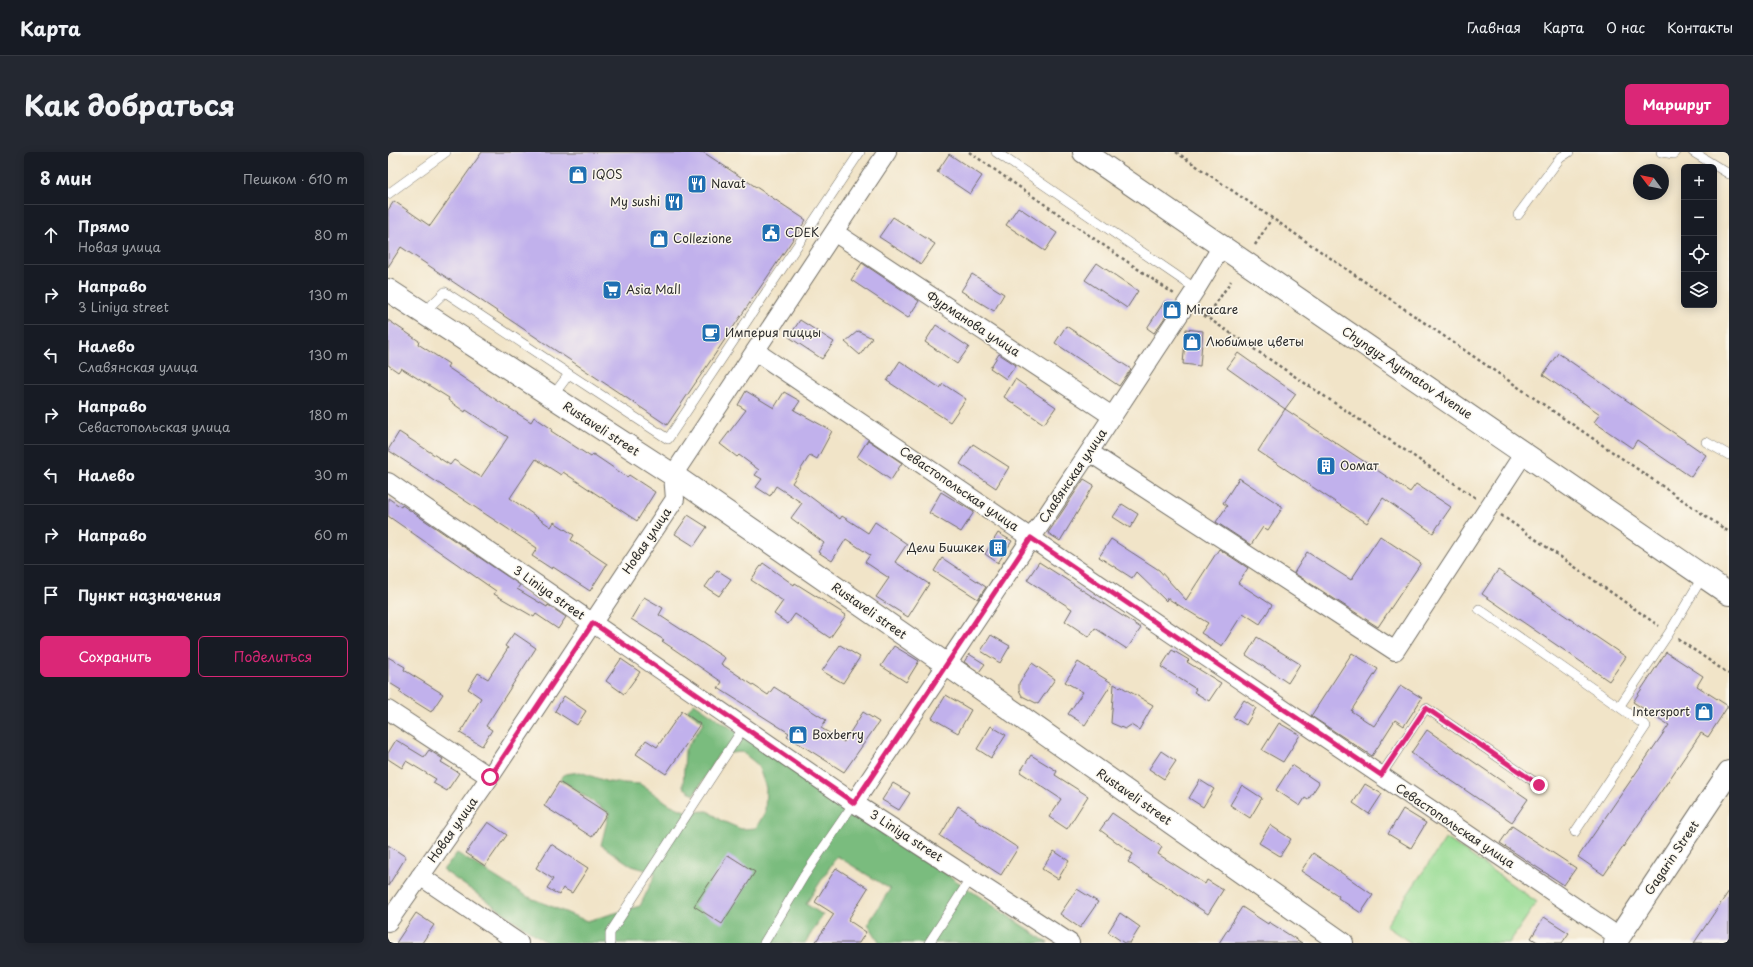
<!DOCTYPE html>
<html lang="ru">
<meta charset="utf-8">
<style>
:root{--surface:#171b24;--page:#242831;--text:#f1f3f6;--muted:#9ea1a6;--line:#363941;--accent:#db2777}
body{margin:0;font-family:"Playpen Sans",sans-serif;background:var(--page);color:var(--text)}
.controls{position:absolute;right:12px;top:12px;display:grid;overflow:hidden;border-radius:6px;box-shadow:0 2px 10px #0003}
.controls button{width:36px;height:36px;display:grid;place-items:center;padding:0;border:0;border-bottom:1px solid var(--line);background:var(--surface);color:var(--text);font:20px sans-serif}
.compass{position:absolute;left:1245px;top:12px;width:36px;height:36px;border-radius:50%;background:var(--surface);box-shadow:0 2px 10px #0003;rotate:302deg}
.stop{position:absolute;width:12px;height:12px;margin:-9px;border:3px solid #db2777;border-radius:50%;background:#fff}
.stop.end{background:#db2777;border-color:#fff;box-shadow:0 1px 4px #0008}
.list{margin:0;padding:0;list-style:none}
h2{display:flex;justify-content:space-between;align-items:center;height:52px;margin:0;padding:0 16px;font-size:17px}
h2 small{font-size:13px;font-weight:400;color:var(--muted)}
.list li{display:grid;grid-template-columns:26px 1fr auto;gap:12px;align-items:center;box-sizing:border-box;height:60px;padding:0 16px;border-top:1px solid var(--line)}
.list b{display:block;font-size:15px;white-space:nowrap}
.list p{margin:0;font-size:13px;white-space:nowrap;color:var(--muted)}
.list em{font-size:13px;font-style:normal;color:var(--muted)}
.actions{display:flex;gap:8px;padding:12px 16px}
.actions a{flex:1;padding:9px 0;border:1px solid var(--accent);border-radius:6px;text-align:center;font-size:14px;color:var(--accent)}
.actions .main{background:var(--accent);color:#fff}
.icon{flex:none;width:22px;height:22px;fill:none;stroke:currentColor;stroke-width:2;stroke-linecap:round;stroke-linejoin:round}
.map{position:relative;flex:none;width:1341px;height:791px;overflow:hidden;border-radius:6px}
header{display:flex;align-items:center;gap:24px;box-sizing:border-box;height:56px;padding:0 20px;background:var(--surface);border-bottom:1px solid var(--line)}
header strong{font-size:19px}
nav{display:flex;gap:22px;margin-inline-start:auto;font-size:14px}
.intro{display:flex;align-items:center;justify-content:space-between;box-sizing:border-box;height:96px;padding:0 24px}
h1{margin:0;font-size:28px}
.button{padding:10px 18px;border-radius:6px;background:var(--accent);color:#fff;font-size:14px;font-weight:700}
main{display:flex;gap:24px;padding:0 24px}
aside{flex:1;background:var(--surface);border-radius:6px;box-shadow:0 2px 10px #0003}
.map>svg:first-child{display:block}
.green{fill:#99dc94;stroke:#628460}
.forest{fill:#7abc7e;stroke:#527454}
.building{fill:#c1b1ec}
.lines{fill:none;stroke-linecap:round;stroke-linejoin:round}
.lane-casing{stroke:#706c62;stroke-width:10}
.street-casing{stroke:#706c62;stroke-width:20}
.secondary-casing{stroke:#706c62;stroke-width:24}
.primary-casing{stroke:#706c62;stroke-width:24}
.path{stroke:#706c62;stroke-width:2.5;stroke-dasharray:3 3;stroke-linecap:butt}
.lane{stroke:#fff;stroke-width:9}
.street{stroke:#fff;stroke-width:18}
.secondary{stroke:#fff;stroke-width:22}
.primary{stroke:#fff;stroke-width:22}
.route{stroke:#db2777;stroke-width:5}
.labels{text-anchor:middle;stroke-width:3;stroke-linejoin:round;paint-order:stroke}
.poi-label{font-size:12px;fill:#2b2b2b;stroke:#fbf7ec;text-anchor:start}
.street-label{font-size:12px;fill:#2b2b2b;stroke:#fbf7ec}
</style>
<header>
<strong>Карта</strong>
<nav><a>Главная</a><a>Карта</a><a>О нас</a><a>Контакты</a></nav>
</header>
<div class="intro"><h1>Как добраться</h1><a class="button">Маршрут</a></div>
<main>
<aside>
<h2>8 мин<small>Пешком · 610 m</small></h2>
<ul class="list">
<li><svg class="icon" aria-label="ahead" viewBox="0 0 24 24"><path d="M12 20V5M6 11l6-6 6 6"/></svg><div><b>Прямо</b><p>Новая улица</p></div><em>80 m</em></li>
<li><svg class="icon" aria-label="right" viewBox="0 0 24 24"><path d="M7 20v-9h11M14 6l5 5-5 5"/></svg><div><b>Направо</b><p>3 Liniya street</p></div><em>130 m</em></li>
<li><svg class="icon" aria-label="left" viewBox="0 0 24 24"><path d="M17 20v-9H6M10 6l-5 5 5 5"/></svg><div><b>Налево</b><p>Славянская улица</p></div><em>130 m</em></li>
<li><svg class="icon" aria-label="right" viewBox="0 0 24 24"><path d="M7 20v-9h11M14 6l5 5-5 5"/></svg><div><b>Направо</b><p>Севастопольская улица</p></div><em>180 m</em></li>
<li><svg class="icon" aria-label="left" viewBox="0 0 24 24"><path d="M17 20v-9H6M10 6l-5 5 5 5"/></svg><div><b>Налево</b></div><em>30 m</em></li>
<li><svg class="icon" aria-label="right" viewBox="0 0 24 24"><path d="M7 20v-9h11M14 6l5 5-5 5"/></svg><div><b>Направо</b></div><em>60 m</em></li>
<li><svg class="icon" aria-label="arrive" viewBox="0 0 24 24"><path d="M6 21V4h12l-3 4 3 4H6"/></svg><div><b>Пункт назначения</b></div></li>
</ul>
<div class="actions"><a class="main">Сохранить</a><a>Поделиться</a></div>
</aside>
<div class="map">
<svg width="1341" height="791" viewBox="0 0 1341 791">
<rect width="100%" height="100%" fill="#fbf7ec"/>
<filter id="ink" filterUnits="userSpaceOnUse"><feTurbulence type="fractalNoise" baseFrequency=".025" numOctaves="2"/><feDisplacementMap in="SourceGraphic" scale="8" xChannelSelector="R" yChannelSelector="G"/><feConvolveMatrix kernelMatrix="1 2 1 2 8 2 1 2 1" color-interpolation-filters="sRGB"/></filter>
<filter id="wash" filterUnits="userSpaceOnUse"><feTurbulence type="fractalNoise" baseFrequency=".012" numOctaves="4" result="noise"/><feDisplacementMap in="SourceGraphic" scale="16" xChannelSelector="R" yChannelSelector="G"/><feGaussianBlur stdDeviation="0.9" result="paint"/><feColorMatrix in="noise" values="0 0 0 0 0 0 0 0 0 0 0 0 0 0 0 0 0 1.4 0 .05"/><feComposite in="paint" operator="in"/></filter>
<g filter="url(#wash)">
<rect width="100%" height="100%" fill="#f1e4c8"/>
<path class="green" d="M1058,686L1149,750L1121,791H1023L998,774Z"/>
<path class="forest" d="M306,551L660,791H492L480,772L502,737L449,704L418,752L435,763L417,791H159L55,718L69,701L138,744L199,769L252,754L268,721L244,714L213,693L221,661L172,627L177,622L192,620L220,630L252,632L281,652L299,660L320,659L332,668L353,677L368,676L377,660L378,636L370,613L354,600L331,602L306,643L295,635L297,598L316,570L299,558Z"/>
<g id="blocks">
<path class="building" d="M94,0H315L418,68L279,273L13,95L0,115V58L6,49L42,74Z
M561,2L594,24L582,42L549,20Z
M630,55L669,81L657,99L618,73Z
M505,65L547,92L533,112L491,85Z
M474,111L531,149L520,166L463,128Z
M709,111L750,139L739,156L697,128Z
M584,122L616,142L606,159L573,139Z
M777,149L785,154L766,181L759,176Z
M0,168L31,189L30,192L61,212L59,215L110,249L143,270L146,265L164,277L163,279L203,305L205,302L239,325L241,323L267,340L249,369L175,320L173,323L148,307L122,346L163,375L166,370L186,383L183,388L219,412L202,439L165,415L164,417L144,404L149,396L0,298L11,280L62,313L66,308L93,325L120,285L78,258L77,260L60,248L61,246L13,216L10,220L0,213Z
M412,168L446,190L434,207L401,185Z
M548,173L581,195L569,212L537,190Z
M678,174L743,217L731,234L667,191Z
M798,177L815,179L812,214L795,212Z
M470,179L484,186L472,203L457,190Z
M850,201L908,242L897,257L839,216Z
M1170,201L1318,303L1303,325L1249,288L1244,296L1206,270L1212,262L1155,223Z
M611,202L628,213L618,227L602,216Z
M512,209L552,236L555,232L578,247L562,270L499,229Z
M627,227L668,255L656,272L616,245Z
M358,239L386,256L396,240L412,249L406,258L444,279L429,307L422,303L404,331L452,367L454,364L480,381L487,370L519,392L507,410L541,432L520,465L488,445L501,426L477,410L482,403L458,387L444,409L430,400L436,391L403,366L414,351L388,334L382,344L368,335L374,327L367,323L371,318L351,303L349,305L332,292L358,258L350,253Z
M897,257L1022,340L1028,332L1063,355L1045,381L995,346L979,371L870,299Z
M480,288L514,311L503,328L469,305Z
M585,292L621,315L608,336L572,312Z
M851,326L895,355L880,378L875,375L863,393L828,370L839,354L835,351Z
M696,327L706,333L672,389L660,381Z
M553,340L586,360L573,380L541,361Z
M0,346L13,355L14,353L132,433L129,437L159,455L160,453L178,465L170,477L148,462L146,465L106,442L108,439L0,364Z
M734,352L750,362L742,376L725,365Z
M300,363L319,375L306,394L287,382Z
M610,381L624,389L610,411L597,402Z
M992,384L1033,411L990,475L906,421L919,400L963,428Z
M723,387L771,418L798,448L831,397L860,416L850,431L884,453L872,472L855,461L834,494L813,481L820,471L779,446L778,449L748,420L744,426L711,405Z
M554,406L598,435L590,447L546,419Z
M651,410L753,476L739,497L707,476L701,485L677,469L684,457L639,428Z
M375,411L406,433L407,431L458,463L442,486L407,462L400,472L386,462L395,449L363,428Z
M329,418L343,427L331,444L317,435Z
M1110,418L1238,505L1221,529L1094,442Z
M256,445L275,456L271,463L337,506L333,512L380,543L386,535L438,568L433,576L456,590L475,560L491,570L456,620L399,584L401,581L330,536L334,530L274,489L276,488L243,467Z
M126,481L148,496L98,574L104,578L94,594L72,581L93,546L80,537L90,521L100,527L120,496L117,494Z
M603,483L622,494L612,511L593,499Z
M869,485L912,512L900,531L858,503Z
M452,493L472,505L455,531L434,519Z
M506,494L531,509L518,530L493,514Z
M784,498L801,508L799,510L833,531L821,549L806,540L808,537L773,515Z
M1278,500L1315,524L1309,534L1340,554L1320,585L1313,581L1216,723L1190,705L1281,573L1245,550Z
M964,501L990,517L963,559L986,574L1013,533L1034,546L1016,574L1007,568L984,604L923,564Z
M581,502L597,512L591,520L576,510Z
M0,505L17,515L16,518L55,542L43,560L11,540L13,538L0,530Z
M233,507L252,520L236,542L218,529Z
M690,510L724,531L697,573L680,562L695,540L677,530Z
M644,511L667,527L650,552L634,544L631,538V531Z
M726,532L731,535L732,534L765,553L751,578L743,573L737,577L723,571Z
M558,543L583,558L570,581L544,566Z
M176,544L198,559L189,573L167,559Z
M856,548L868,556L858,573L845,565Z
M294,559L312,572L278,622L248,602L258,588L269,595Z
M891,571L912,583L895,610L874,598Z
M603,574L618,583L603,606L589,597Z
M1039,578L1140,647L1124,670L1023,601Z
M8,588L36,605L41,598L55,607L53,610L71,621L59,639L45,631L48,627L18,609L14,616L0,607V601Z
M773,599L788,609L776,627L761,617Z
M643,603L669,619L667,623L700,644L679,677L661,665L673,647L632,620Z
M904,613L931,631L920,648L917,646L912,654L888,638Z
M812,628L826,637L815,655L801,646Z
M171,630L219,661L204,685L156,654Z
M505,631L522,641L511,658L494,648Z
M977,632L994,642L981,662L965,651Z
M854,633L874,646L862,666L842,653Z
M570,654L588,666L587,668L630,696L613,723L552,684Z
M1015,657L1038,671L1023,696L1000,682Z
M724,661L774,695L770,702L817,732L819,728L835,738L820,762L758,721L757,722L740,710L745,702L712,678Z
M100,670L119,683L97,714L78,701Z
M882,673L903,687L892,704L871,691Z
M1124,674L1188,716L1176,733L1112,691Z
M163,692L200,716L184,741L175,736L171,743L159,736L165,727L148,716Z
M0,693L18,705L0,734Z
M666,699L681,709L670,727L654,717Z
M925,701L985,743L973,761L950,746L951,744L913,719Z
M340,703L367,720L334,772L306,754Z
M448,716L480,736L460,768L478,780L471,791H427L446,762L427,750Z
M689,737L710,750L692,776L672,762Z
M1341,739V791H1306Z
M854,755L880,772L881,770L914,791H831Z
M28,761L46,773L34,791H8Z
M732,761L752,775L742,791H736L720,780Z
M1156,765L1181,781L1174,791H1151L1143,786Z"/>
</g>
</g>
<g filter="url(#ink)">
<use href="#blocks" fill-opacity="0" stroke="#706c62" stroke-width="1"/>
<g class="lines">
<g class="lane-casing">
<path id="lane" d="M608,0L808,137
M1273,0L1286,2L1288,0
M1305,0L1341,22
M0,42L58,0
M1130,63L1172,6L1181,0
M35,161L57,140L181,222L164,245
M181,222L280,287L472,0
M1318,290L1341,303
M1091,457L1231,555L1281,481L1315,424
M993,623L1038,556L1151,633
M1187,680L1258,574L1231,555
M222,791V781L356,575
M376,791L416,724L466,651
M541,791L583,726"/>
</g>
<g class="street-casing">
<path id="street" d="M446,80L724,264
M367,199L1231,785
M701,300L1007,499L1136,301
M0,330L466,651L682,791
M0,558L102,625
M466,651L701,300L808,137L834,94
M32,724L131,791
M0,770L102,625L287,347L285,323L499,0"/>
</g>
<g class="secondary-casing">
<path id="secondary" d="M0,138L285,323L545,503L954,791
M1227,791L1341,620"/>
</g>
<g class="primary-casing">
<path id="primary" d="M696,0L1341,442"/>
</g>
<path class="path" d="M581,0L786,142
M788,0L1341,380
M867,93L884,66
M811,160L1088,346
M819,165L843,129
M1113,363L1271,474
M1290,487L1341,522"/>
<use href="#lane" class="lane"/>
<use href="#street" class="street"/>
<use href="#secondary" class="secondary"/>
<use href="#primary" class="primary"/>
</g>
</g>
<g class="lines" filter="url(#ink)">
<path class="route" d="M102,625L205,471L466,651L643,386L993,623L1038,556L1151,633"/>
</g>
<defs>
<g id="shop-square" transform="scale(1)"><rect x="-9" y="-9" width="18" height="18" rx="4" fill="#1f6fb2" stroke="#fbf7ec"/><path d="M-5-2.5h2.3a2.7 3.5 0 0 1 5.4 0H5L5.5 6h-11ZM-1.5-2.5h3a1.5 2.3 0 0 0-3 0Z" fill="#fff"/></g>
<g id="restaurant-square" transform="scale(1)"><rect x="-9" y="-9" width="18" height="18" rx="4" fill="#1f6fb2" stroke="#fbf7ec"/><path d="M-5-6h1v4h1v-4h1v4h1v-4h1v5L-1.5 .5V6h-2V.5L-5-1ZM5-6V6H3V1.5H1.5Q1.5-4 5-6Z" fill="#fff"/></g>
<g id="civic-square" transform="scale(1)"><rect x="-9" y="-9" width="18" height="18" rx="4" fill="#1f6fb2" stroke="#fbf7ec"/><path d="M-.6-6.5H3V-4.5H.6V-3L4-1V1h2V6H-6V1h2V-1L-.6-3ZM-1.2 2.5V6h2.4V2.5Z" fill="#fff"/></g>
<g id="supermarket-square" transform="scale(1)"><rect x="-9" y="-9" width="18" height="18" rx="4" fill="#1f6fb2" stroke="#fbf7ec"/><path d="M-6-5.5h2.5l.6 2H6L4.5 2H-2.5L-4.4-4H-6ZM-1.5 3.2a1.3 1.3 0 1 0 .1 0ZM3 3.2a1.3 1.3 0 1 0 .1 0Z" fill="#fff"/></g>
<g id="cafe-square" transform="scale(1)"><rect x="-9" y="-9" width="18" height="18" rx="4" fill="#1f6fb2" stroke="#fbf7ec"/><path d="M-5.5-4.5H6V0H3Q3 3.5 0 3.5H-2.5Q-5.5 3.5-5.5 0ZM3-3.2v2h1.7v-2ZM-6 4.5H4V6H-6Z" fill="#fff"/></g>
<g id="building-square" transform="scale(1)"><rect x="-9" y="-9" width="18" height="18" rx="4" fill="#1f6fb2" stroke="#fbf7ec"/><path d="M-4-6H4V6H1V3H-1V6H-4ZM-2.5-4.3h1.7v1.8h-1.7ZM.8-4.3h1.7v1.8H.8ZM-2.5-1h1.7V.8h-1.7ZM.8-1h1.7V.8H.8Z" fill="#fff"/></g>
</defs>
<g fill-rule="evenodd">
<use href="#shop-square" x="190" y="23"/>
<use href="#restaurant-square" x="309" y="32"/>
<use href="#restaurant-square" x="286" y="50"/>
<use href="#civic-square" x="383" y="81"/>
<use href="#shop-square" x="271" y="87"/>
<use href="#supermarket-square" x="224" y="138"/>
<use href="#shop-square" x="784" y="158"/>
<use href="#cafe-square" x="323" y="181"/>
<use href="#shop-square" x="804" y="190"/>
<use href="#building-square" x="938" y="314"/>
<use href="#building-square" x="610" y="396"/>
<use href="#shop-square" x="1316" y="560"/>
<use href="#shop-square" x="410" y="583"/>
</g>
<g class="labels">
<g class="poi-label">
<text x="204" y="27">IQOS</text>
<text x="323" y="36">Navat</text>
<text x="272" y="54" text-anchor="end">My sushi</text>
<text x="397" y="85">CDEK</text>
<text x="285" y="91">Cоllezione</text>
<text x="238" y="142">Asia Mall</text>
<text x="798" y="162">Miracare</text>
<text x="337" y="185">Империя пиццы</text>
<text x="818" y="194">Любимые цветы</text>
<text x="952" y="318">Оомат</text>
<text x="596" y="400" text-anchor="end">Дели Бишкек</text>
<text x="1302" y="564" text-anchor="end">Intersport</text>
<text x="424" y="587">Boxberry</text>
</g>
<g class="street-label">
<text transform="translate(585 172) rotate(33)" y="4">Фурманова улица</text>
<text transform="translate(1019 221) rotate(34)" y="4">Chyngyz Aytmatov Avenue</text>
<text transform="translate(213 277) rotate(33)" y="4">Rustaveli street</text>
<text transform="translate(685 324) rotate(-56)" y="4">Славянская улица</text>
<text transform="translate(571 337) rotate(34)" y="4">Севастопольская улица</text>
<text transform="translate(259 389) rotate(-56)" y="4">Новая улица</text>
<text transform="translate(161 441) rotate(35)" y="4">3 Liniya street</text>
<text transform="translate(481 459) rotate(35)" y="4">Rustaveli street</text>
<text transform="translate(746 645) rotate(35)" y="4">Rustaveli street</text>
<text transform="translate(1067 674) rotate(34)" y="4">Севастопольская улица</text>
<text transform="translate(65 678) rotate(-55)" y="4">Новая улица</text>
<text transform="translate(518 684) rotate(33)" y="4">3 Liniya street</text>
<text transform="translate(1284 706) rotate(-56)" y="4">Gagarin Street</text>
</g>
</g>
</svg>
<div class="controls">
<button>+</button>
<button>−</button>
<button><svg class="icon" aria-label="locate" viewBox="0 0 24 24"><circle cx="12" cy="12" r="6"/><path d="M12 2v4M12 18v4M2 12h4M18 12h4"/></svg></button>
<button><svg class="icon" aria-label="layers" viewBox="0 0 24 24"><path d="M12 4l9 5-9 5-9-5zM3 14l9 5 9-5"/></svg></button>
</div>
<svg class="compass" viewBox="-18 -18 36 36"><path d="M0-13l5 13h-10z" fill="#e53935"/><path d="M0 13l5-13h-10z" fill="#9ea1a6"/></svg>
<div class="stop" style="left:102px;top:625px"></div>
<div class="stop end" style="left:1151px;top:633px"></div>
</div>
</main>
